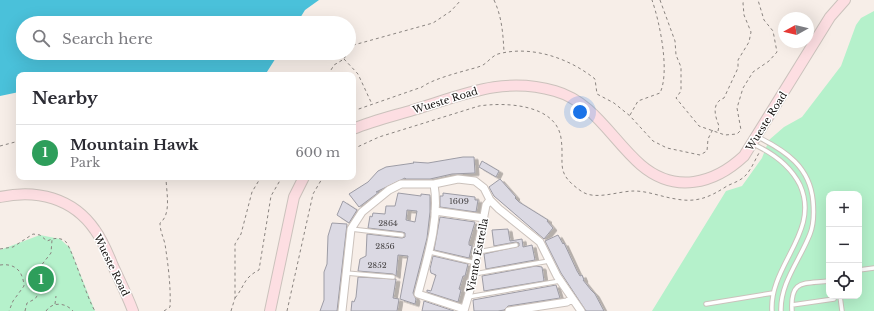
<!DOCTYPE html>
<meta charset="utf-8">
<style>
:root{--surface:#fff;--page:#f2f2f3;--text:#2b2b33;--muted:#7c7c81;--line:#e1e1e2;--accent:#d93025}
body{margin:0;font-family:"Libre Baskerville",serif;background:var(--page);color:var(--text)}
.controls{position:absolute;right:12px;bottom:12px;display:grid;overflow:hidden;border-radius:8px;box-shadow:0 4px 16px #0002}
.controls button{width:36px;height:36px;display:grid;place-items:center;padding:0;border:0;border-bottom:1px solid var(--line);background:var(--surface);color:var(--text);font:20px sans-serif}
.compass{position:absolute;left:778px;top:12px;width:36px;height:36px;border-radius:50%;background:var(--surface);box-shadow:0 4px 16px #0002;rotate:262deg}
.you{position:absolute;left:580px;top:112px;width:14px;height:14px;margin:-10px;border:3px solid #fff;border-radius:50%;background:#1a73e8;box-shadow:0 0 0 6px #1a73e833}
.badge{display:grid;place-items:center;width:26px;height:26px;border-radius:50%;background:var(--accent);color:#fff;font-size:13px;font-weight:700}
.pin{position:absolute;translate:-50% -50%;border:2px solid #fff;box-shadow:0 1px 4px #0006}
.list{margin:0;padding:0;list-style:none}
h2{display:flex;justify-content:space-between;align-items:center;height:52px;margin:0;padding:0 16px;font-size:17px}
h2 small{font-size:13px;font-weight:400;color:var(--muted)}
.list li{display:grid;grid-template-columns:26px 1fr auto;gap:12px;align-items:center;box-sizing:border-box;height:56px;padding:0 16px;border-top:1px solid var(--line)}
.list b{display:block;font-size:15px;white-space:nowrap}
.list p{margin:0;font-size:13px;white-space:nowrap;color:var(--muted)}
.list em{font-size:13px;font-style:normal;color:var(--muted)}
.icon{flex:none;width:22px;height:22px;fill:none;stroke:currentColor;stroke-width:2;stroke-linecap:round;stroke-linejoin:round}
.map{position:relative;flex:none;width:874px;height:311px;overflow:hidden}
.search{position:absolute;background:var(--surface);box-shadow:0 4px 16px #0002;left:16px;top:16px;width:340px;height:44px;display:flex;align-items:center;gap:10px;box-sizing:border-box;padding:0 14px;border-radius:22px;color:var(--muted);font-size:15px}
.panel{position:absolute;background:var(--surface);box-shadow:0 4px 16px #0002;left:16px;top:72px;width:340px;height:108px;border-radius:8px}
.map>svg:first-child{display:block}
.green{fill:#b5f1cb;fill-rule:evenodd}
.water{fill:#4ac1da}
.building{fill:#dbd9e3;stroke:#9d9ca5;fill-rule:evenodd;filter:url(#shadow)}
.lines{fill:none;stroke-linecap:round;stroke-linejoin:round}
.lane-casing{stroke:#cbc2bc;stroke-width:5.5}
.street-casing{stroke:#cbc2bc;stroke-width:9}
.secondary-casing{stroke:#cbc2bc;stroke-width:12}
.path{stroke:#8a8480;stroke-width:1;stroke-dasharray:3 3;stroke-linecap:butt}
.lane{stroke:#fff;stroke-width:3.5}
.street{stroke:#fff;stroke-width:7}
.secondary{stroke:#fddee2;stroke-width:10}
.labels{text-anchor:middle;stroke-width:3;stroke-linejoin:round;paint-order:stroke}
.number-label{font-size:8px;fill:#464344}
.street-label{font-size:10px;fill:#14110f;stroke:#fff}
</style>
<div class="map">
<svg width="874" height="311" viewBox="0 0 874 311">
<defs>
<filter id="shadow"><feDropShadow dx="4" dy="2.5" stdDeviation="0" flood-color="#0004"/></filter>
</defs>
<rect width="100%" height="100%" fill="#f7eee8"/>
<path class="green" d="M874,11V311H652L726,191L742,186L762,158L769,140L784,127L802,117L841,66L856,25L861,18ZM829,194H859V296H829Z
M40,235L60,239L70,248L95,311H0V250Z"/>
<path class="water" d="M0,0H319L305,10L297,23H23V53H279L265,75H19V92L0,96Z"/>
<path class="building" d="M463,157H474L475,173L452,174L430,179H406L405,178L376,192H379L359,207L349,194L368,182L378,171L386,167L414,163L413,162L428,163Z
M482,161L499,171L496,177L479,167Z
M500,179L516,197L515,198L519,202L548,220L547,221L553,228L544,239L494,196L489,187Z
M398,193L421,196V194L430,195V212L427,238L413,293L416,299L415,304L400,299L408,256L398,255L396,276L393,274L358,271L360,259L366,256L367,234L402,238L405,237V233L402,232L368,228L370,216L372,217L373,213L385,214L386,206H395ZM407,210L417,211L415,222L406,220Z
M443,193L475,197V200H478L476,212L440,207V196H443Z
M343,201L357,210L349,223L337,215Z
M440,217L475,222L469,242V245L472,246L469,258L434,250Z
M332,223L347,224L337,311H320L324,300V272L327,264L328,236Z
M508,229L510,241L522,239L523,247L532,245L535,260L486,269L484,254L519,246V243L516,242L494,246L492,230Z
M558,235L563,244L564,243L577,271L580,276L582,275L584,280H583L591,290L595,294L604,311H586L561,273L545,241Z
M433,256L468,264L465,276H463L459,289L461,290L458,302L427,292V290L431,291L436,275L431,273L430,269Z
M536,266L542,267L544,281L484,291L482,276Z
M358,277L396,279L393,298L399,299L397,311H351L352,301L354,302L356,297Z
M556,285L560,298L508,306L504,310L498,311H474L473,300Z
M424,301L454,311H422Z"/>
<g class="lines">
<g class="lane-casing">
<path id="lane" d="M758,137C786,151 810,167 813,201C814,212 814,224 810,234C800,260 780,283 781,311
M753,144C773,153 790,165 800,185C821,232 769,265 772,311
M351,229L402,235
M430,252L476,263
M478,252L516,245
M859,270L874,268
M346,273L393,277
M474,274L549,261
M840,296L842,311
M468,297L560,281
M706,304L773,293
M792,305L834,299
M792,311C790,279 803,284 829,281"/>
</g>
<g class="street-casing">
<path id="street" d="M434,184C440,220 427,259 418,294L464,309
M435,211L484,218
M342,311L351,229L362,212L389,190L401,184H434L458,179L475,181L484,188L490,200L499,209L540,242L557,276L581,311
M464,311L470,290L486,205L490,200
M509,311L567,302L572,298"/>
</g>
<g class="secondary-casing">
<path id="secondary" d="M353,129C372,121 393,116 413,110C463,95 502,76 555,91C594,102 612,140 641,165C675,194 714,184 744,156L830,17L845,0
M0,197C37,189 73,198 95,230C103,241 108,254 113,266C120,281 127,295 133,311
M270,311L294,197L304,177"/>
</g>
<path class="path" d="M494,0C502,17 503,34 504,52
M660,0L675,41L676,55L681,67V91L676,98L699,126L725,135L737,134L741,130L737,108L743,88L753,72L769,61L777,52L773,31L764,20L758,0
M349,49L350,46L433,23L451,11L461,0
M344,59L358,74L371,102
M328,75L334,65L344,59L347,53
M353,111L422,87C433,79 457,73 471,69C475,68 479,67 483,65C488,62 492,56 498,54C531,45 569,58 595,79L597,94L614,103L630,116L653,141L667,148L700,155L707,151L708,139L713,129
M630,115L638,101L660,93C670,72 660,23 652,0
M718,131L719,126C715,116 711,103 724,98L738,68V60L749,42L751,32L744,15L743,3L744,0
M0,146L19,141
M353,149L379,137L479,106C505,102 556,104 561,138C565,165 554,172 581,191C595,201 618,191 634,191C648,191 662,197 676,199C697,203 710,197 727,186C733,183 740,181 745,176C751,170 755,160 759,153
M0,249L13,247L33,234L40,235L47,241C54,238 59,237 65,241C71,245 87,299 95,311
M0,265C15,263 23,271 24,286L13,301L9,311
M235,298C245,286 243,278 259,270L271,196L282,177
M55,304L56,296
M25,311L27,303L35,299L39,293L40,267L51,253L52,240
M46,311C53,301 66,303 73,311
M164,311L170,307C171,286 168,264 165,244C163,236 160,231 160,223C172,214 166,191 166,177
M231,311L235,298V244L241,234L252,192L261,177
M287,311L313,194L323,177"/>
<use href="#lane" class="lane"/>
<use href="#street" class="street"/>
<use href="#secondary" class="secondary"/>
</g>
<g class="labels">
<g class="number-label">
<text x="459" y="204">1609</text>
<text x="388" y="226">2864</text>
<text x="385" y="249">2856</text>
<text x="377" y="268">2852</text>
</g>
<g class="street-label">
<text transform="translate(445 100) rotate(-17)" y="4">Wueste Road</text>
<text transform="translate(766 121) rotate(-58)" y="4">Wueste Road</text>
<text transform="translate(477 255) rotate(-79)" y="4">Viento Estrella</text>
<text transform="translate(112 265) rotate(64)" y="4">Wueste Road</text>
</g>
</g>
</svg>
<div class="controls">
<button>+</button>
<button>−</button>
<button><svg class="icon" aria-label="locate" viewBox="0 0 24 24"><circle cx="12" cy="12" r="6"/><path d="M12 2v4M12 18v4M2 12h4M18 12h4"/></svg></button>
</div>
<svg class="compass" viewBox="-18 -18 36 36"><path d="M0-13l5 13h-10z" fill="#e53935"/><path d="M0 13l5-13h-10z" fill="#7c7c81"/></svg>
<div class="you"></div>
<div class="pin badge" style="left:41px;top:279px;background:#2e9e5b">1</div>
<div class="search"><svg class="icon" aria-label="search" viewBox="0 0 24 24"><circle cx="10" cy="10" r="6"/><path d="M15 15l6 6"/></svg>Search here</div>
<section class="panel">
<h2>Nearby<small></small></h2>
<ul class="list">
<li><span class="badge" style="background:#2e9e5b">1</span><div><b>Mountain Hawk</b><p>Park</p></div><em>600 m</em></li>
</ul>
</section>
</div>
